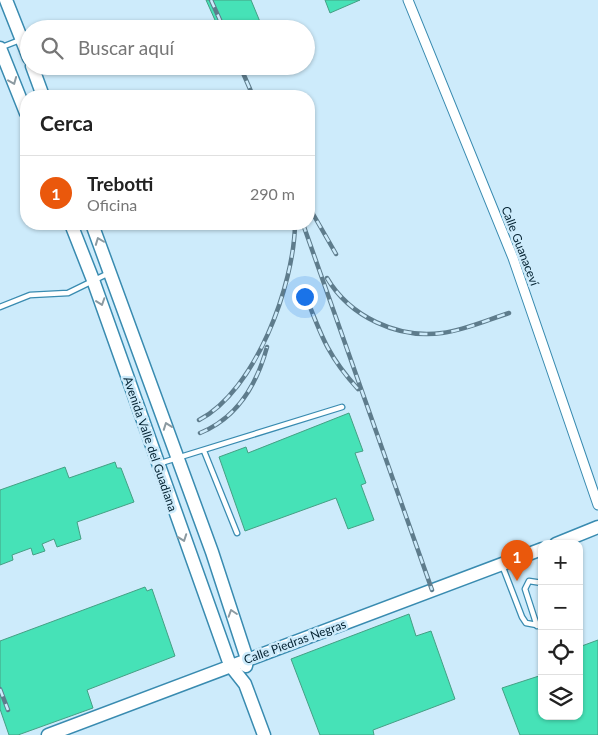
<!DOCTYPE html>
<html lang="es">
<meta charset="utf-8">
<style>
:root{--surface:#fff;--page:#f6f6f6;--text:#222;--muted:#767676;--line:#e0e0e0;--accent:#ea580c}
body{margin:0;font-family:Lato,sans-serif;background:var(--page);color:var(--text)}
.controls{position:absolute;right:15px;bottom:15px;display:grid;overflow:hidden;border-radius:10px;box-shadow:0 1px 4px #0004}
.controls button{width:45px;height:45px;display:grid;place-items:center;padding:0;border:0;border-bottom:1px solid var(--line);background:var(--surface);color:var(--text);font:25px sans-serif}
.you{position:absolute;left:304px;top:296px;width:18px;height:18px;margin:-12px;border:4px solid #fff;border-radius:50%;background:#1a73e8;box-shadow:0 0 0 8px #1a73e833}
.badge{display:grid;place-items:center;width:32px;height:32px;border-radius:50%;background:var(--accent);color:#fff;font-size:16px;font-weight:700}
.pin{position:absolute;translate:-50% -41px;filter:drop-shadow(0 1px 2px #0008)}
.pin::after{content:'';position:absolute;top:26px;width:18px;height:15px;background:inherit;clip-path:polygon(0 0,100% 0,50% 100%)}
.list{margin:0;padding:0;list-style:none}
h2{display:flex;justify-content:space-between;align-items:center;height:65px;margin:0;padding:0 20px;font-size:21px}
h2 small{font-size:16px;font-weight:400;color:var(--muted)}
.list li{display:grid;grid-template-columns:32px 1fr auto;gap:15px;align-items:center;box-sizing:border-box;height:75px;padding:0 20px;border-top:1px solid var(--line)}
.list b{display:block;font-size:19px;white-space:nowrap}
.list p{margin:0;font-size:16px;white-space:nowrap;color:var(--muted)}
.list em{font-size:16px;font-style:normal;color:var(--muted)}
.icon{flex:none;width:28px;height:28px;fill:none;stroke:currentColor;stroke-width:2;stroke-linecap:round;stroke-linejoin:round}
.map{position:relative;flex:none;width:598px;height:735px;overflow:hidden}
.search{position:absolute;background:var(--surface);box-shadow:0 1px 4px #0004;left:20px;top:20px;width:295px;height:55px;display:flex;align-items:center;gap:12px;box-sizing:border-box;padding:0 18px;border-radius:28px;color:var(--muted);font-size:19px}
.panel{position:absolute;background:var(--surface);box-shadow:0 1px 4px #0004;left:20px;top:90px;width:295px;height:140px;border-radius:20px}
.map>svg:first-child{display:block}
.building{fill:#46e2b7;stroke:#459f84}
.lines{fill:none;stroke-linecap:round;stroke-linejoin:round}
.lane-casing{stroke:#398bb0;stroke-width:7}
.street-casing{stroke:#398bb0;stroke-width:11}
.secondary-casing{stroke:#398bb0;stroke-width:15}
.lane{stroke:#fff;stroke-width:4.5}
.street{stroke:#fff;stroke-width:9}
.secondary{stroke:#fff;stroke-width:12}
.rail-casing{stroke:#5e7c8c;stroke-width:4.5}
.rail{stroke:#cdebfb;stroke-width:2.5;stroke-dasharray:8;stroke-linecap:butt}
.oneway{stroke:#8c9aa1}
.labels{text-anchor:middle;stroke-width:5;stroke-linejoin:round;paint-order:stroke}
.street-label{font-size:12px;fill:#001f2e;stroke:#cdebfb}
</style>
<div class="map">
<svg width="598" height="735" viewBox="0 0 598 735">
<rect width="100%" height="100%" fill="#cdebfb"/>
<path class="building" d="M206,0H251L263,29H219Z
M325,0H360L330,13Z
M349,413L363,451L355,453L366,483L361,485L374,520L348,529L336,498L245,531L219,457L246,447L248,453Z
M115,462L117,468H121L134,502L77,522L81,539L57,547L54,539L42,544L45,551L33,555L31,548L12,555L13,560L0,565V490L65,467L69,478Z
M145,587L147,591L152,589L175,656L87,690L93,708L18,735H9L0,709V641Z
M409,614L416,636L431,631L455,699L373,730L374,735H320L291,659Z
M598,640V735H520L502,688L542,675V716H579V647Z"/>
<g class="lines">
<g class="lane-casing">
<path id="lane" d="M2,47L20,40
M0,307L30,295L68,293L109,273
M204,451L237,533
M161,463L342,407
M502,565L522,617L526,623L542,626
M537,626L525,589L529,581L542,583"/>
</g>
<g class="street-casing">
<path id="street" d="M408,0L513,258L598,505"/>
</g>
<g class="secondary-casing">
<path id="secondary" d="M6,0L29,58
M0,48L26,113
M32,66L43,96
M71,224L93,280L230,665L245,684L264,735
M92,224L212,552L247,659L246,666
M556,544L598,527
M48,735L542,549"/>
</g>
<use href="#lane" class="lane"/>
<use href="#street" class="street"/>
<use href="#secondary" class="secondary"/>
<g class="rail-casing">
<path id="rail" d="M211,0L224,29
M240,66L253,96
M309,207L336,254
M303,224L432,590
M327,278C350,317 398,339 442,333C465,330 487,320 509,313
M307,299C322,338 329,357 358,389
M199,420C256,390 294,285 295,224
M200,433C237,418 257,384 267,347
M0,689L8,710"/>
</g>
<use href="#rail" class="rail"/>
</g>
<defs><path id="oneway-chevron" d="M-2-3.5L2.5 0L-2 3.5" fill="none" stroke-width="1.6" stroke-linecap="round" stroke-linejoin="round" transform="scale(1.25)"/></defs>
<g class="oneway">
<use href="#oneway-chevron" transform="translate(13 81) rotate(68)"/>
<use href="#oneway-chevron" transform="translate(99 241) rotate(-111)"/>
<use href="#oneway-chevron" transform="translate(101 302) rotate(71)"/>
<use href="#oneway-chevron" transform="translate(167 426) rotate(-110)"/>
<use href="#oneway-chevron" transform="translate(183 538) rotate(70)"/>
<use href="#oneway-chevron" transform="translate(232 613) rotate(-108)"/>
</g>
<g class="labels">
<g class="street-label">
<text transform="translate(520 246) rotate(69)" y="4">Calle Guanaceví</text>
<text transform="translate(150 444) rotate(71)" y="4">Avenida Valle del Guadiana</text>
<text transform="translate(295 642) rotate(-20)" y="4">Calle Piedras Negras</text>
</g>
</g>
</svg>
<div class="controls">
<button>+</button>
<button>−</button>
<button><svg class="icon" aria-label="locate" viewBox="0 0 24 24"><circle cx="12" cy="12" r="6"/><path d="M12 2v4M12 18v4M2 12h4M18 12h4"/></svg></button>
<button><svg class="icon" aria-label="layers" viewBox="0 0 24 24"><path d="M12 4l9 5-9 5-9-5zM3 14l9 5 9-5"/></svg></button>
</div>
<div class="you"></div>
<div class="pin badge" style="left:517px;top:581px">1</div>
<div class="search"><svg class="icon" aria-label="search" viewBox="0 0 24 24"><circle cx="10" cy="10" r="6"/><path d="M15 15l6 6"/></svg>Buscar aquí</div>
<section class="panel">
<h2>Cerca<small></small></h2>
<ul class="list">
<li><span class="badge">1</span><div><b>Trebotti</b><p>Oficina</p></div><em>290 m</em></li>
</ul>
</section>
</div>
